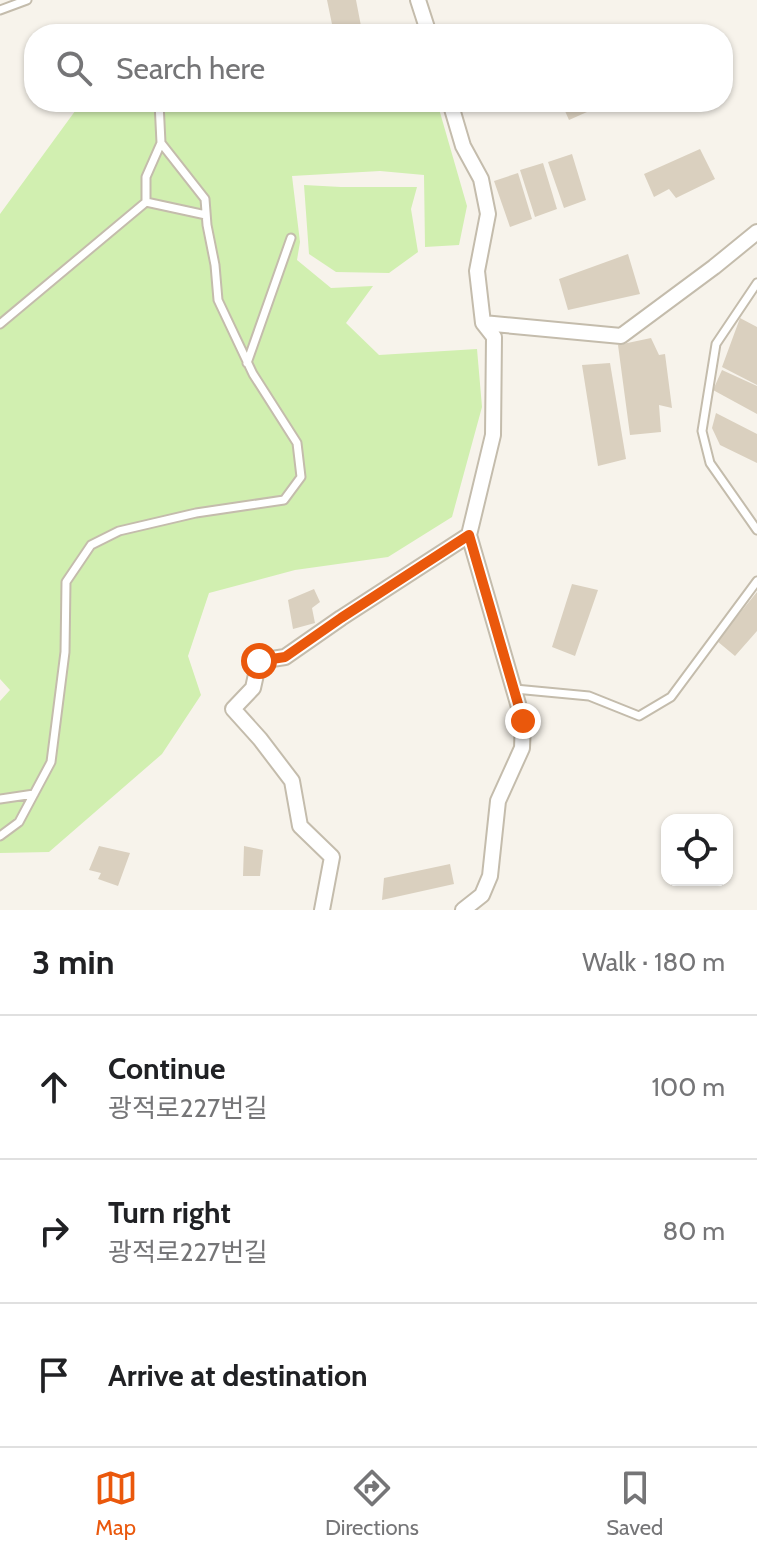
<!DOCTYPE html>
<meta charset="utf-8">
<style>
:root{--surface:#fff;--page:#f6f6f6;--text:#202124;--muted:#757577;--line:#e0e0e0;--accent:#ea580c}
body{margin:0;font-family:Cabin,"Noto Sans KR",sans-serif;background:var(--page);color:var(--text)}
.controls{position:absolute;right:24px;bottom:24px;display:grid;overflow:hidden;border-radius:16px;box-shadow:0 2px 6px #0004}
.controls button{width:72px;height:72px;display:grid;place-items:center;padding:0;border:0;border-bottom:2px solid var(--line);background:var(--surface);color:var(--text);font:40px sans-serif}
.stop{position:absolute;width:24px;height:24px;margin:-18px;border:6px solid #ea580c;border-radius:50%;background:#fff}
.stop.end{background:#ea580c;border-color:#fff;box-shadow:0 2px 8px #0008}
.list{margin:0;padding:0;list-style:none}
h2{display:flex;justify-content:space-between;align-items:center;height:104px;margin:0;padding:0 32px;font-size:34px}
h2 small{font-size:26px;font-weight:400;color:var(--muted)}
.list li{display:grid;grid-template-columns:52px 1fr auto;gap:24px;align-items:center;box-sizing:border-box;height:144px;padding:0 32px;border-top:2px solid var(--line)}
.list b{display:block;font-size:30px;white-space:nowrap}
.list p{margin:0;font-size:26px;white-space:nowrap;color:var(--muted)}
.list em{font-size:26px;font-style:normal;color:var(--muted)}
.icon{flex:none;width:44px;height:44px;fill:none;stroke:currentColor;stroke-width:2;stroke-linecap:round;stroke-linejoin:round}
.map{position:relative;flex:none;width:757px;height:910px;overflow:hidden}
.search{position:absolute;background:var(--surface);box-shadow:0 2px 6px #0004;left:24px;right:24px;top:24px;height:88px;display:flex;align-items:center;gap:20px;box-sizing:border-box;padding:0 28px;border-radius:32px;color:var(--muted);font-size:30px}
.sheet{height:536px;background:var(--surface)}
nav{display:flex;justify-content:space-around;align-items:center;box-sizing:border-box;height:112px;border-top:2px solid var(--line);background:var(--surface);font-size:22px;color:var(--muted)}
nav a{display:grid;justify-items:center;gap:4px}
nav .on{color:var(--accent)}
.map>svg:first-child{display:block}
.green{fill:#d1efb0}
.building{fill:#dad0bf}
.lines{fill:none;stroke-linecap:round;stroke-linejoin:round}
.service-casing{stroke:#c4bcac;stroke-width:11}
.minor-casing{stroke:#c4bcac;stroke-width:18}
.service{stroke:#fff;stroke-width:7}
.minor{stroke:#fff;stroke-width:14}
.route{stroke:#ea580c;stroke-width:10}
</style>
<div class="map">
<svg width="757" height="910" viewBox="0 0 757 910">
<rect width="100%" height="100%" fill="#f7f3eb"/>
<path class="green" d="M92,102H437L467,206L459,245L425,247L424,175L380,171L292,176L300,242L297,260L331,288L373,286L346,323L379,355L477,349L482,407L452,517L388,557L295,570L209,593L188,656L201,695L162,754L49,852L0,853V701L10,690L0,679V214L78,107Z
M304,185L341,187H417L411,209L418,252L389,273L336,272L309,254Z"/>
<path class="building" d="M327,0H356L361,26L333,29Z
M561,102H594L596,108L569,120Z
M700,149L715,179L676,198L669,189L654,197L644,174Z
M572,154L586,200L564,208L548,162Z
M543,163L557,209L535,217L520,170Z
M518,173L532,219L510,227L494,181Z
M628,254L640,294L568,310L559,279Z
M740,318L757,327V385L722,367Z
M651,338L659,355L665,354L672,408L659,405L661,432L630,435L618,345Z
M610,363L626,459L598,466L582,365Z
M722,370L757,386V414L713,390Z
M716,413L757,434V463L720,445L712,428Z
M572,584L598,590L575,656L552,647Z
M314,589L320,602L312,608L315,623L293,629L288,600Z
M757,592V631L735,656L717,641Z
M99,846L130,853L118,886L98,879L101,873L89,870Z
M244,846L263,850L260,876H243Z
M450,864L454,884L382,900L384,878Z"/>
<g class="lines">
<g class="service-casing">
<path id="service" d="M0,10L27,0
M146,202L206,215
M757,283L716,344L702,431L710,463L757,530
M0,324L146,202V177L161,143
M247,363L291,238
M515,689L589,696L639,716L671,697L757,581
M0,799L34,794
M0,836L19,822L51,762L65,652L66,582L91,545L119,531L196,513L284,500L301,477L297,443L253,374L218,300L215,265L207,225L205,199L161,143L159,102"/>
</g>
<g class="minor-casing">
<path id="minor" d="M418,0L429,34
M450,102L463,146L481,179L488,214L477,271L483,323L494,337L493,435L469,535L523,721L522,748L498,801L490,876L482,895L463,910
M483,323L621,336L714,267L757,232
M322,910L332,857L300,826L292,781L260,739L233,709L253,688L259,661L285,657L341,618L469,535"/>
</g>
<use href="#service" class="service"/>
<use href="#minor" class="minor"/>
</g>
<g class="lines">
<path class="route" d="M259,661L285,657L341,618L469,535L523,721"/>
</g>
</svg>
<div class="controls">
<button><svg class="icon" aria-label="locate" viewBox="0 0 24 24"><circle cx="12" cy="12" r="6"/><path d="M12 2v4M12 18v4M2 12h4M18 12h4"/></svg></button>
</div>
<div class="stop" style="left:259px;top:661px"></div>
<div class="stop end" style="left:523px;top:721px"></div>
<div class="search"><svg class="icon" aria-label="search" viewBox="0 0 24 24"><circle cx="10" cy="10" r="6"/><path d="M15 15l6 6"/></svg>Search here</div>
</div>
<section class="sheet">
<h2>3 min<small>Walk · 180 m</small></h2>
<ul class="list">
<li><svg class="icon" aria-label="ahead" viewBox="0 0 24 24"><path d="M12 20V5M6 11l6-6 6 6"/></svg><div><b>Continue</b><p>광적로227번길</p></div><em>100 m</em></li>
<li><svg class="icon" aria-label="right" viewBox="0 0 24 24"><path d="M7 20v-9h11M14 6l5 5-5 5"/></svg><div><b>Turn right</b><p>광적로227번길</p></div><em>80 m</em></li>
<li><svg class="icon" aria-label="arrive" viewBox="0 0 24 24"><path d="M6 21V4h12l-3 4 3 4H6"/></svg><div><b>Arrive at destination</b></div></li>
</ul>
</section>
<nav>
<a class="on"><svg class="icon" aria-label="map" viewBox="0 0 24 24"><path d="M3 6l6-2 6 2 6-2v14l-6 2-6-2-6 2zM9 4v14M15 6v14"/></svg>Map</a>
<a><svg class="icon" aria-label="directions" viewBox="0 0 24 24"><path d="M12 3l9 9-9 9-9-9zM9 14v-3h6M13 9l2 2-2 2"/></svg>Directions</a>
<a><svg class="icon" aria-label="saved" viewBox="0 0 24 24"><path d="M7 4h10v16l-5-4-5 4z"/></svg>Saved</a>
</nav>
